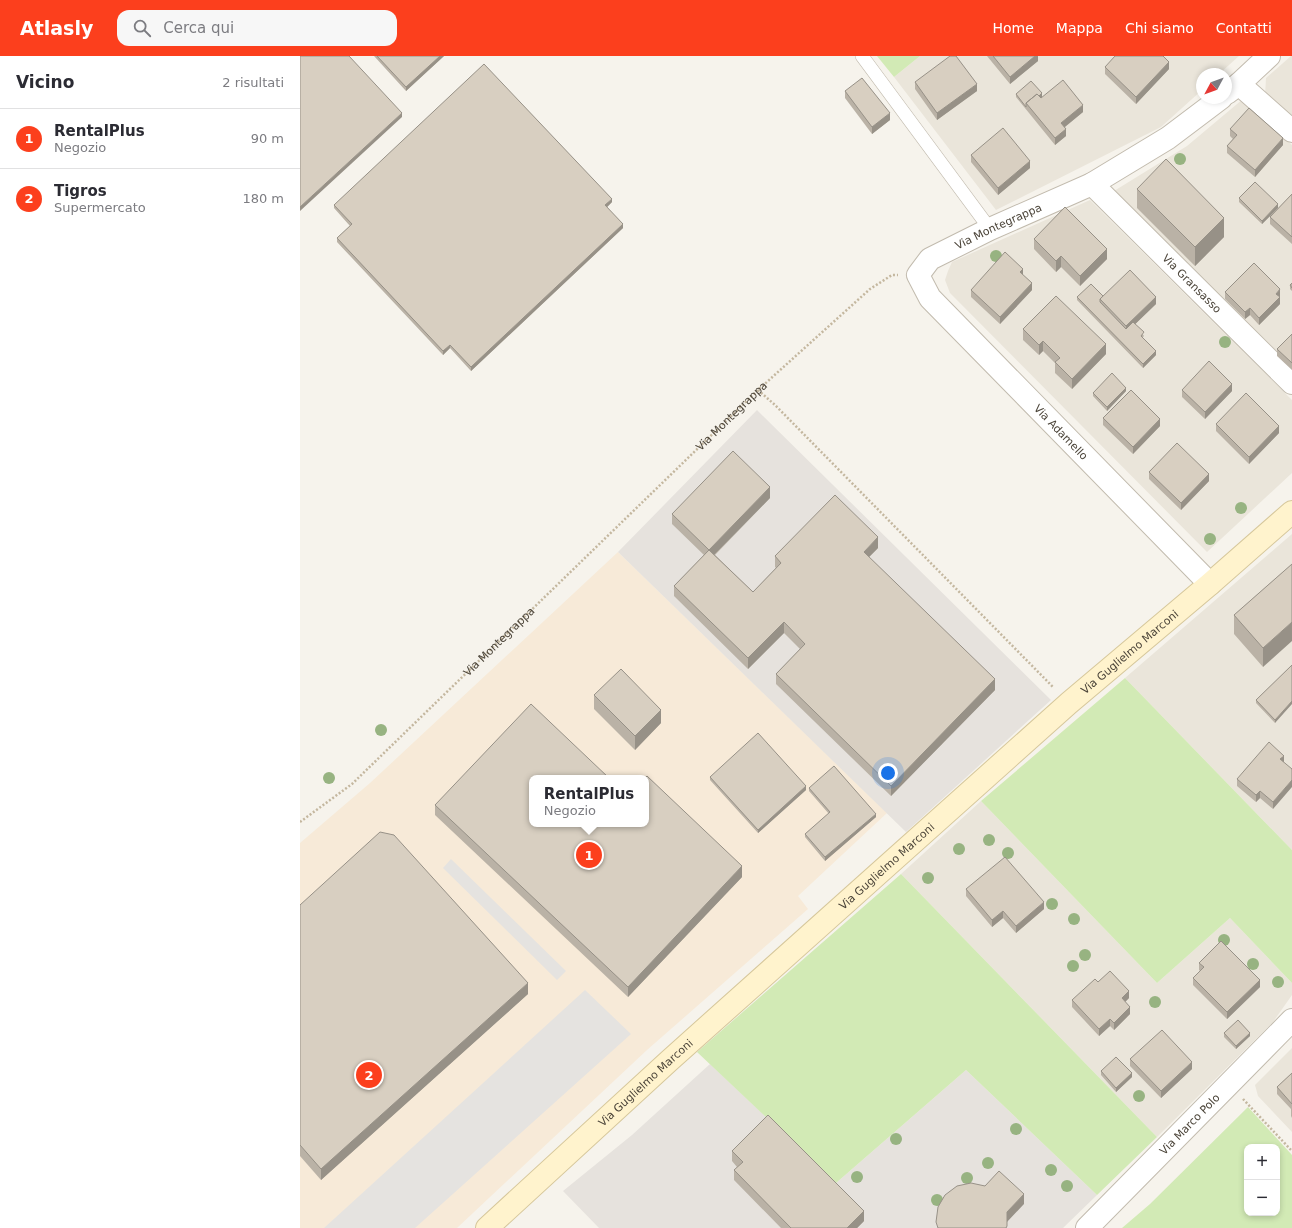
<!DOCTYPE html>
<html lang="it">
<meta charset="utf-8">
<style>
:root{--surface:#fff;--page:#f7f7f7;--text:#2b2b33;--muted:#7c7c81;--line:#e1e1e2;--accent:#fc3f1d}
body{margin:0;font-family:"DejaVu Sans",sans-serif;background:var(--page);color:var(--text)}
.controls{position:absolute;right:12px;bottom:12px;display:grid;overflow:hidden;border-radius:8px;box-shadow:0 2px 6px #0003}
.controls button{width:36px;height:36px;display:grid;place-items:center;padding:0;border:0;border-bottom:1px solid var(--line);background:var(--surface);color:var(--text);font:20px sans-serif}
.compass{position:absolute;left:896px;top:12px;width:36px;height:36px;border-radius:50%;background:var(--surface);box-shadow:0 2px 6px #0003;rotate:229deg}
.you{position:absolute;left:588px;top:717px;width:14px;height:14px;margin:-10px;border:3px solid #fff;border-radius:50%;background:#1a73e8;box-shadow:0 0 0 6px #1a73e833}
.badge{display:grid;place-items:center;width:26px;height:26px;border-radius:50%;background:var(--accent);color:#fff;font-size:13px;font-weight:700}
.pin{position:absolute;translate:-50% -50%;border:2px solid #fff;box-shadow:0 1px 4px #0006}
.popup{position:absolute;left:229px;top:719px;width:120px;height:52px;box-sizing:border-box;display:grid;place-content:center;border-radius:8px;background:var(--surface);filter:drop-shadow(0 1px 3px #0005);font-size:13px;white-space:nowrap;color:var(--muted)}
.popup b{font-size:15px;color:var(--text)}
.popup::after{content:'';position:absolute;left:50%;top:100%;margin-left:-8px;border:8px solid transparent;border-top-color:var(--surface)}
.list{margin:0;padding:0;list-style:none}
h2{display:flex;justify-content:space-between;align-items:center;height:52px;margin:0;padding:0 16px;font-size:17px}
h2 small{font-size:13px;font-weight:400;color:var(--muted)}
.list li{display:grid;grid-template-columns:26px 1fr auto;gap:12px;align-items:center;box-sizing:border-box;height:60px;padding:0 16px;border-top:1px solid var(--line)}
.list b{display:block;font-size:15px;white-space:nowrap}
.list p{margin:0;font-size:13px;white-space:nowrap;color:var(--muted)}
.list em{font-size:13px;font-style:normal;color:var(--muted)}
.icon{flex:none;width:22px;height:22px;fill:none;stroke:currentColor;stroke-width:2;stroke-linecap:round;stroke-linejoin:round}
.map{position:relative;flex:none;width:992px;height:1172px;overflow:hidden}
header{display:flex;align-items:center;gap:24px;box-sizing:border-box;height:56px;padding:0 20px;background:var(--accent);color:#fff}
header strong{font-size:19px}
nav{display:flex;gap:22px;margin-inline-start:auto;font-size:14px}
.search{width:280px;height:36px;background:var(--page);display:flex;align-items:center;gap:10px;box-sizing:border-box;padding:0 14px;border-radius:12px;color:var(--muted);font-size:15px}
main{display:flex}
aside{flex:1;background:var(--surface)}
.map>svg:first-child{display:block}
.residential{fill:#eae5da}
.commercial{fill:#f7ead8;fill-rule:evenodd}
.industrial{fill:#e6e2dd}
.green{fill:#d2eab5;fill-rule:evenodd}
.parking{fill:#e5e3e0}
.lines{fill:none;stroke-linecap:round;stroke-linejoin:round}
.lane-casing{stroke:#c2bbae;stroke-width:14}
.street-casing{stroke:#c2bbae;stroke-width:24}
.secondary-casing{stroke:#d6c79b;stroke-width:24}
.path{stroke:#c4b79f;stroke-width:2.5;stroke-dasharray:2 2;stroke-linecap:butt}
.lane{stroke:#fff;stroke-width:13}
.street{stroke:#fff;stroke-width:22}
.secondary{stroke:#fff3cd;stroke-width:22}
.tree{fill:#97b381}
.wall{fill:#bab2a6}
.shaded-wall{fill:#979187}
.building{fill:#d8cfc1;stroke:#979187}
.labels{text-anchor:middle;stroke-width:3;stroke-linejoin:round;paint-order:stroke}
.street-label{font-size:11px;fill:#4b4439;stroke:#fff}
</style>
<header>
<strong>Atlasly</strong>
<div class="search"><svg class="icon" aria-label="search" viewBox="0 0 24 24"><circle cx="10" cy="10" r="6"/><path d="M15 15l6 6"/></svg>Cerca qui</div>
<nav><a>Home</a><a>Mappa</a><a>Chi siamo</a><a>Contatti</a></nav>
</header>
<main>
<aside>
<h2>Vicino<small>2 risultati</small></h2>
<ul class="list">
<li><span class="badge">1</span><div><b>RentalPlus</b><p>Negozio</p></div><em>90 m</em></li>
<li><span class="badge">2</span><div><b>Tigros</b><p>Supermercato</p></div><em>180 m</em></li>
</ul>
</aside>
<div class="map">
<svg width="992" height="1172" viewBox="0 0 992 1172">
<rect width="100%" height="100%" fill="#f6f3ec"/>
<path class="residential" d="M620,0H939L919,18H902V34L861,71L696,154L594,21Z
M991,0H992V63L965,40L966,22Z
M943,43L992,89V314L814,135L887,90Z
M790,144L992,344V417L907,496L650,237L645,224L648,215L652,206Z
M992,478V794L825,622Z
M681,745L857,927L930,862L992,927V939L973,966L857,1081L601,818Z
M992,992V1076L958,1040L955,1029Z"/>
<path class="commercial" d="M318,496L587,757L498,840L508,853L347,994L157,1172H0V787L70,727ZM232,722H346V768H232Z"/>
<path class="industrial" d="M457,354L751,644L606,776L318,496Z
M410,1008L536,1127L666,1014L797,1139L763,1172H299L263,1135L332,1079Z"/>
<path class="green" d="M577,0H620L594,21Z
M825,622L992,794V927L930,862L857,927L681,745Z
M601,818L857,1081L797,1139L666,1014L536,1127L397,996Z
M948,1051L992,1099V1172H822L850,1148ZM947,1091H977V1157H947Z"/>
<path class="parking" d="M151,803L266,915L257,924L143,812Z
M285,934L331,978L115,1172H24Z"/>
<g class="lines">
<g class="lane-casing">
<path id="lane" d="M562,0L690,173"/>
</g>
<g class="street-casing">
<g id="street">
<path d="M939,28L992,75"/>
<path d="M927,37L939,28L969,0"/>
<path id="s2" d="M792,128L992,327"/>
<path id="s3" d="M910,528L630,242L618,219L630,203L690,173L792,128L868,82L921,42"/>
<path id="s4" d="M787,1172L992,964"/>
</g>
</g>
<g class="secondary-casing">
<g id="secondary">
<path id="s5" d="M187,1172L370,1004L769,647L910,528L992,456"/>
</g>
</g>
<g class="path">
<path d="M458,334L475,349L753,631"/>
<path id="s1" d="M0,766L52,728L458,334L570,233L592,219H598"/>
<path d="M943,1043L992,1095"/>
</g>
<use href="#lane" class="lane"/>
<use href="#street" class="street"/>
<use href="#secondary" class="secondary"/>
</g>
<g class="tree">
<circle cx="880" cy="103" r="6"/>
<circle cx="696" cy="200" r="6"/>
<circle cx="925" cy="286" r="6"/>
<circle cx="941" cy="452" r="6"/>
<circle cx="910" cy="483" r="6"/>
<circle cx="81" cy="674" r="6"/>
<circle cx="29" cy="722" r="6"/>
<circle cx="689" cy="784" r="6"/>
<circle cx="659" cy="793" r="6"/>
<circle cx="708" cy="797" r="6"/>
<circle cx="628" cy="822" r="6"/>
<circle cx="752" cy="848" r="6"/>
<circle cx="774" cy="863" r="6"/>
<circle cx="924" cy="884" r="6"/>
<circle cx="785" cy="899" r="6"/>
<circle cx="953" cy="908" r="6"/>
<circle cx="773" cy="910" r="6"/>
<circle cx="978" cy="926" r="6"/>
<circle cx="855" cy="946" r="6"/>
<circle cx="839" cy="1040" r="6"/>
<circle cx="716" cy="1073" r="6"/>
<circle cx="596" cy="1083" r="6"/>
<circle cx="688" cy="1107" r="6"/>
<circle cx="751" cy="1114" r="6"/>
<circle cx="557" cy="1121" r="6"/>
<circle cx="667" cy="1122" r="6"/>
<circle cx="767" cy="1130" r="6"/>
<circle cx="637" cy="1144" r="6"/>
</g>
<path class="wall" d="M74,0H144L106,35Z
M687,0H738V5L710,28Z
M805,11L869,13L836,48L805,18Z
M615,26L677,35L637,64L615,33Z
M545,35L590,64L572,78L545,42Z
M716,38L742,41L783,56L765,71L766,80L755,89L716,41Z
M930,73L983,89L955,121L927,97V90L933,83L930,80Z
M671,99L730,112L698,139L671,106Z
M837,133L924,181L895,210L837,152Z
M992,138V188L970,168V161Z
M939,142L978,152L962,168L939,146Z
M312,146L307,151L323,172L171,315L150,292L143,299L37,186V182L50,170L34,152V149Z
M734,183L807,203L780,230L761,211L756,216L734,193Z
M992,227V235L990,233V229Z
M671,234H732L700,268L671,241Z
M925,236L980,240V248L959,269L950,259L945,263L925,243Z
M803,240L856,248L835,268L844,280L842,282L856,299L843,312L777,244V241Z
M723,273L806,298L772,333L755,317V307L743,295L739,299L723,284Z
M992,278V314L977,300V293Z
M882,334L932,335L905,363L882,341Z
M826,335L807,355L793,340V337Z
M803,362L860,370L833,398L803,369Z
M916,368L979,377L949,408L916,375Z
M849,416L909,425L881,454L849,423Z
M470,442L415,499L453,536L476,512L475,511V500L578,492L569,501L695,634L591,740L476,628V618L500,593L484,577L448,613L374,540V530L404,499L372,468V458Z
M992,508L963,611L934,578V559Z
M992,609L975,667L956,647V644Z
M294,639L361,667L335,694L294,653Z
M984,700L973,753L960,742L956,746L937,730V723Z
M410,721L506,734L458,777L410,724Z
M232,722L442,821L328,941L135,759V749Z
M509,732L576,761L525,805L505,781V778L529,758L509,735Z
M666,833L744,853L716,877L703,862L692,871L666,840Z
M0,849L228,938L21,1124L0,1100Z
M899,907L960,931L927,963L893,929V922L900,915L899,914Z
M798,926L829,942L825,946L830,958L814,974L810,970L799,980L772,951V944Z
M924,977L950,980L936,993L924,981Z
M830,1003L892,1013L861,1042L830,1010Z
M801,1015L832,1021L816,1036L801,1019Z
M992,1017V1062L991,1060V1053L977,1038V1031Z
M432,1095L564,1165L557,1172H481L434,1124V1114L437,1111L432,1105Z"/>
<path class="shaded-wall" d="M140,0H144L106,35V31Z
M735,0H738V5L710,28V21Z
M869,6V13L836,48V41Z
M677,28V35L637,64V57Z
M742,37V41L730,51L728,49Z
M783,49V56L761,74V67Z
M102,57V61L0,155V151Z
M590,57V64L572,78V71Z
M766,73V80L755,89V82Z
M983,82V89L955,121V114Z
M730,105V112L698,139V132Z
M312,143V146L305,153V149Z
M978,148V152L962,168V165Z
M924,162V181L895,210V191Z
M323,168V172L171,315V311Z
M807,193V203L780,230V220Z
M761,200V211L756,216V205Z
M723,213V220L720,216Z
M732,227V234L700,268V261Z
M980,233V240L976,245V238Z
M856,241V248L826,277V270Z
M980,241V248L959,269V262Z
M950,252V259L945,263V256Z
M743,285V295L739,299V289Z
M806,288V298L772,333V323Z
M150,289V292L143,299V295Z
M856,295V299L843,312V308Z
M932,328V335L905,363V356Z
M826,332V335L807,355V351Z
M860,363V370L833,398V391Z
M979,370V377L949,408V401Z
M909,418V425L881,454V447Z
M470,431V442L409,504V494Z
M578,481V492L564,506V496Z
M484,566V577L448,613V602Z
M992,566V585L963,611V592Z
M695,623V634L591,740V730Z
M992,645V648L975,667V664Z
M361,654V667L335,694V680Z
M984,700V707L980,703Z
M992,724V731L973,753V746Z
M506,730V734L458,777V774Z
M960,735V742L956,746V739Z
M576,758V761L525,805V801Z
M442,810V821L328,941V931Z
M744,846V853L716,877V870Z
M703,855V862L692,871V864Z
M960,924V931L927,963V956Z
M228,927V938L21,1124V1113Z
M829,935V942L822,949V942Z
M830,951V958L814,974V967Z
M810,963V970L799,980V973Z
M950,977V980L936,993V990Z
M892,1006V1013L861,1042V1035Z
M832,1017V1021L816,1036V1032Z
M724,1138V1148L707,1166V1156Z
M564,1155V1165L557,1172H547Z"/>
<path class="building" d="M0,0H49L102,57L0,151Z
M77,0H140L106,31Z
M650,0H656L677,28L637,57L615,26Z
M693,0H735L710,21Z
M815,0H863L869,6L836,41L805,11Z
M184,8L312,143L305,149L323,168L171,311L150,289L143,295L37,182L52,168L34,149Z
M562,22L590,57L572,71L545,35Z
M763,24L783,49L761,67L766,73L755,82L726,47L737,38L741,42Z
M731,25L742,37L739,40L737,38L726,47V51L716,38Z
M949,52L983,82L955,114L927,90L937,79L930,73Z
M703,72L730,105L698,132L671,99Z
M866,103L924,162L895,191L837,133Z
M955,126L978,148L962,165L939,142Z
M992,138V181L970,161Z
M765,151L807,193L780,220L761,200L756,205L734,183Z
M705,196L723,213L720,216L732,227L700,261L671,234Z
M954,207L980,233L976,238L980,241L959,262L950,252L945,256L925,236Z
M830,214L856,241L826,270L800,243Z
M992,227V232L990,229Z
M791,228L803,240L800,243V246L826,273L833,266L844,276L841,280L856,295L843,308L777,241Z
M756,240L806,288L772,323L755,306L760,302L743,285L739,289L723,273Z
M992,278V307L977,293Z
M909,305L932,328L905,356L882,334Z
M812,317L826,332L807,351L793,337Z
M831,334L860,363L833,391L803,362Z
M946,337L979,370L949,401L916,368Z
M877,387L909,418L881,447L849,416Z
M433,395L470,431L409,494L372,458Z
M535,439L578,481L564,496L695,623L591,730L476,618L505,588L484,566L448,602L374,530L409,494L453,536L481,507L475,500Z
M992,508V566L963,592L934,559Z
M992,609V645L975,664L956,644Z
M321,613L361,654L335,680L294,639Z
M231,648L309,722H232V768H346V722H345L347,720L442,810L328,931L135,749Z
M458,677L506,730L458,774L410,721Z
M969,686L984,700L980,703L992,713V724L973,746L960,735L956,739L937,723Z
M534,710L576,758L525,801L505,778L530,756L509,732Z
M80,776L94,779L228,927L21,1113L0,1089V849Z
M705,801L744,846L716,870L703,855L692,864L666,833Z
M921,885L960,924L927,956L893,922L904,911L899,907Z
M810,915L829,935L822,942L830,951L814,967L810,963L799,973L772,944L795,923L798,926Z
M938,964L950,977L936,990L924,977Z
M862,974L892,1006L861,1035L830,1003Z
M816,1001L832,1017L816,1032L801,1015Z
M992,1017V1048L977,1031Z
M468,1059L564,1155L547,1172H491L434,1114L443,1106L432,1095Z
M699,1115L724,1138L707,1156V1170L706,1172H638L636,1166L638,1151L645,1139L657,1130L671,1127L685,1130Z"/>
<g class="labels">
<g class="street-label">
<text dy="4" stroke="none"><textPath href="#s3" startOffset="522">Via Montegrappa</textPath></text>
<text dy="4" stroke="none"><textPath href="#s2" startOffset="141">Via Gransasso</textPath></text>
<text dy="4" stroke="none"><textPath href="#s1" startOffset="593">Via Montegrappa</textPath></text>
<text transform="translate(761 376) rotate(46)" y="4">Via Adamello</text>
<text dy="4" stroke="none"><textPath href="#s1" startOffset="269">Via Montegrappa</textPath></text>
<text dy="4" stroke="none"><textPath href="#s5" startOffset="863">Via Guglielmo Marconi</textPath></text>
<text dy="4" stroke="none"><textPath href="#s5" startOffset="539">Via Guglielmo Marconi</textPath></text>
<text dy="4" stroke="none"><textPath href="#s5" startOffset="215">Via Guglielmo Marconi</textPath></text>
<text dy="4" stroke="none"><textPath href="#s4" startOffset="146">Via Marco Polo</textPath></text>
</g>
</g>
</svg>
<div class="controls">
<button>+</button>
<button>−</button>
</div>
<svg class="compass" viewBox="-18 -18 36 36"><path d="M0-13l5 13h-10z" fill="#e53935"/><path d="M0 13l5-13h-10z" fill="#7c7c81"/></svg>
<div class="you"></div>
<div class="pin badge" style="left:289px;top:799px">1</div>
<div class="popup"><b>RentalPlus</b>Negozio</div>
<div class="pin badge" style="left:69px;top:1019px">2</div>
</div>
</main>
